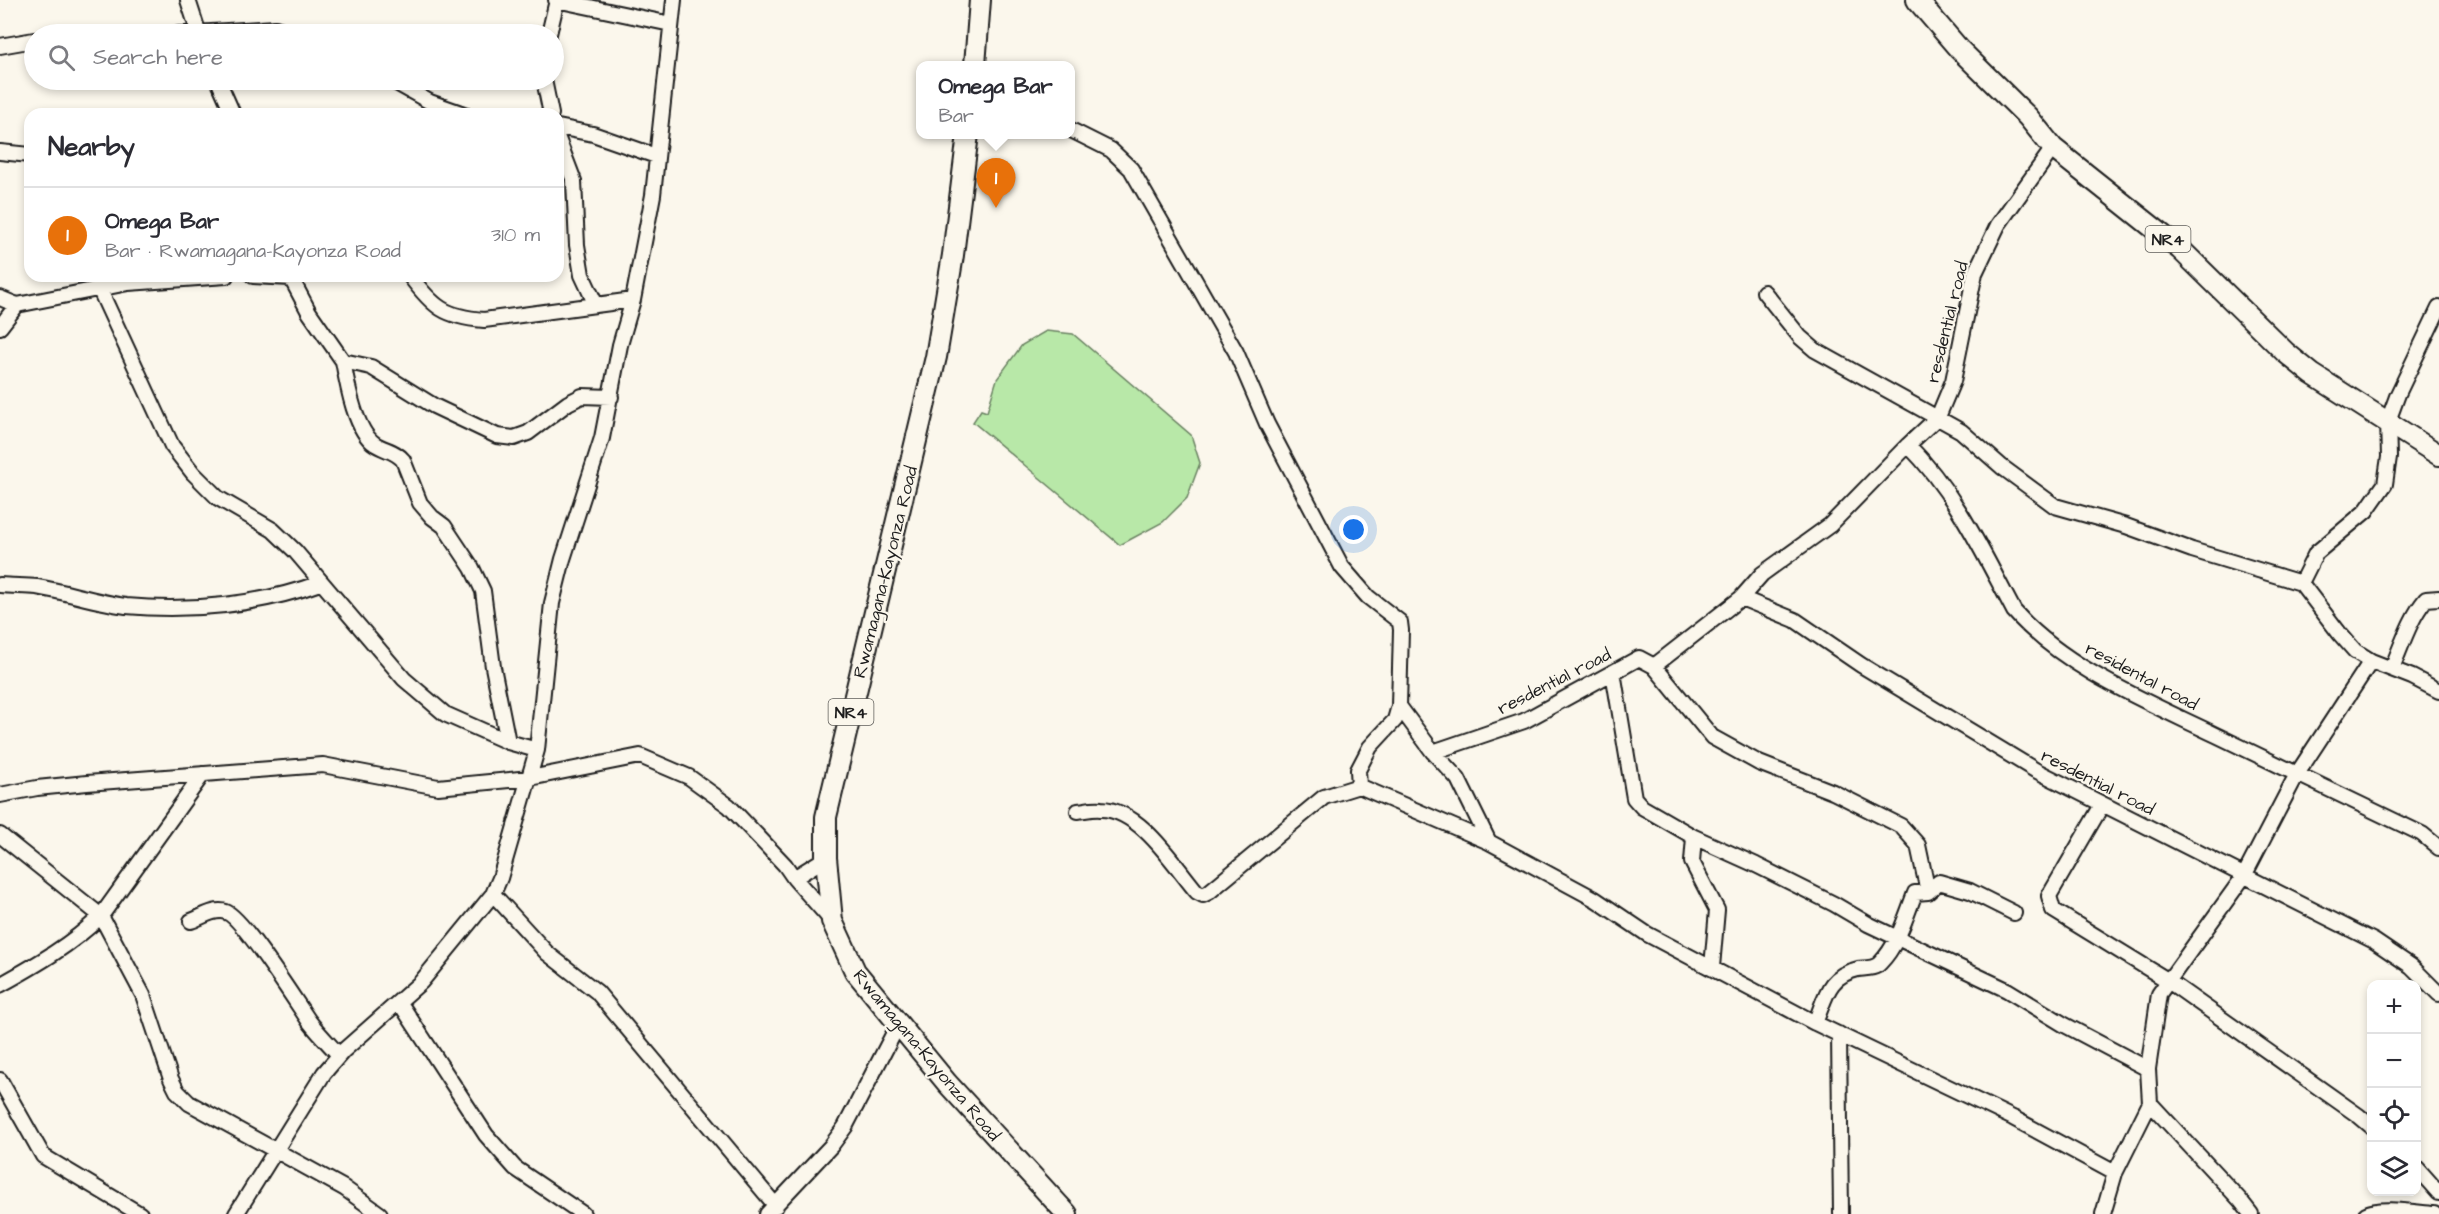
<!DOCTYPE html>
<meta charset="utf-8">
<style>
:root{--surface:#fff;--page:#f7f7f7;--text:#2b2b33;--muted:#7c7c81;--line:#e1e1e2;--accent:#7c3aed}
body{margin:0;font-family:"Architects Daughter",sans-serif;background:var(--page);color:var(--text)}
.controls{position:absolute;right:18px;bottom:18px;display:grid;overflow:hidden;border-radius:12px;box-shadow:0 3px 9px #0003}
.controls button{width:54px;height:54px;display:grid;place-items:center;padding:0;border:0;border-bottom:2px solid var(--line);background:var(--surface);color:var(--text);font:30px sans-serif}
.you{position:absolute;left:1354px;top:530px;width:21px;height:21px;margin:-15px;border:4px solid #fff;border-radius:50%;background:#1a73e8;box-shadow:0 0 0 9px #1a73e833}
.badge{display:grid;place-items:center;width:39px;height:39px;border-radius:50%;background:var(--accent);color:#fff;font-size:20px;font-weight:700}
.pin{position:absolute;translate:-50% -50px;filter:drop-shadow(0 2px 3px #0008)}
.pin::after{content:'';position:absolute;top:32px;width:21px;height:18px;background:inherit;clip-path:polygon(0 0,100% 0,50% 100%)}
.popup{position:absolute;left:916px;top:61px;width:159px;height:78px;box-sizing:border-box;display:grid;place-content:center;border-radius:12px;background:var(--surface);filter:drop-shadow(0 2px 4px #0005);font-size:20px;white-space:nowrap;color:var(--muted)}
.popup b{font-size:22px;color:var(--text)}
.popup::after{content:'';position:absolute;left:50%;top:100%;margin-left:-12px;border:12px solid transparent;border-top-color:var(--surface)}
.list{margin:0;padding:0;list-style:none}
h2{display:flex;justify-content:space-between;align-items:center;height:78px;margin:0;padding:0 24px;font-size:26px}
h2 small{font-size:20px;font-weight:400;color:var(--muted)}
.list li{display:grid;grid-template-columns:39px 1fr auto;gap:18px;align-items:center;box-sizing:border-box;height:96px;padding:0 24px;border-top:2px solid var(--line)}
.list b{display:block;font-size:22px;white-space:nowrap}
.list p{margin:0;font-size:20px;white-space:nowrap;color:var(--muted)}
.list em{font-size:20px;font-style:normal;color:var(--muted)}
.icon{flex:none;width:33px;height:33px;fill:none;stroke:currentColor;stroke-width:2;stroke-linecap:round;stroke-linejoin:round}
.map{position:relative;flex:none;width:2439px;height:1214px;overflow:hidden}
.search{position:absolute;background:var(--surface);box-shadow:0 3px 9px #0003;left:24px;top:24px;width:540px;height:66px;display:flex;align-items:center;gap:15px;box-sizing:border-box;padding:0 21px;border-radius:33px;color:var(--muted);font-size:22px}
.panel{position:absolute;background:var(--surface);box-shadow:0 3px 9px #0003;left:24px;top:108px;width:540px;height:174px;border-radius:18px}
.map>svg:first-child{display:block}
.green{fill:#b8e8a8;stroke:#6a8262;stroke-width:1.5}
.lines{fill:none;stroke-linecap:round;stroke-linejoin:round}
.minor-casing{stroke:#1c1c1c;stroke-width:18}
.highway-casing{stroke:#1c1c1c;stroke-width:24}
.minor{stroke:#fbf7ec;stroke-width:14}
.highway{stroke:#fbf7ec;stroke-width:20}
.labels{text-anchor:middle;stroke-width:4.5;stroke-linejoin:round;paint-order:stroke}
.shield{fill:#fbf7ec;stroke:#5f5e5a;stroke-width:1.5}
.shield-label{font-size:16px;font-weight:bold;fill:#1c1c1c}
.street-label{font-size:18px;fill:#1c1c1c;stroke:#fbf7ec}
</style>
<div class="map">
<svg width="2439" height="1214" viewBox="0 0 2439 1214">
<rect width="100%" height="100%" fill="#fbf7ec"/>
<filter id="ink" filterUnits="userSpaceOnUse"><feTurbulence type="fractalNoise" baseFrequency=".0167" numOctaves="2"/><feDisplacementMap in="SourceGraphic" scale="12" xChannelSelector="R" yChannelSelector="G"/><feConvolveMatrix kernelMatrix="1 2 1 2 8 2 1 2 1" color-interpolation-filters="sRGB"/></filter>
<g filter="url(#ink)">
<path class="green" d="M1046,331L1073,334L1191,435L1200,463L1187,498L1163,522L1120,545L973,422L981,410L987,412L997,379L1022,345Z"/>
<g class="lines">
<g class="minor-casing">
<path id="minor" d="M188,0L199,34
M556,0L671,24
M179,34L275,28L296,34
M549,34L557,0
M0,46L34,40
M218,80L233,114
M391,80L430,102L464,114
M544,80L551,114
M558,127L593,134L656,156
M1071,130L1111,150L1131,169L1236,352L1267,424L1342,567L1368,597L1400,622L1401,630L1399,706L1395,720L1370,747L1358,770L1359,786L1324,797L1209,892L1203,895L1197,892C1174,865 1140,809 1101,809C1094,808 1086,810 1078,811
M558,139L574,181L577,245L582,275L596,305
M0,152L30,155
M253,276L291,278
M290,276L309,312L343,361L371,367L434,406L497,436L514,438L528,433L568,403L582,396L611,397
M410,276C433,307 445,317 484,320L633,300
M99,288L172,446L193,473L218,498L273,530L295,551L404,679L445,714L508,742L537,750
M1764,292L1800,337L1815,350L1961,431L2002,467L2055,506L2126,526L2192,550L2301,583L2340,634L2355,651L2371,661L2412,677L2439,691
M0,298L17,305
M0,327L17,305L128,283L226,276
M343,361C347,383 355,431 375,444C384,450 396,451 403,460L420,503L432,517L444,526L472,568L483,591L493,667L508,742
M1908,445C1955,492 1983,553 2014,611C2065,669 2148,702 2216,735C2285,768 2353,801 2422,834L2439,848
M2301,583L2316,553L2366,511L2385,484L2389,457L2388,421L2398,394L2439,308
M0,585C12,586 25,586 37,587C67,592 96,602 126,606C190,612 260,605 320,583
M1741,598L1795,620L1861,665L2035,770L2374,941L2411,966L2439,994
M1654,666L1712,737L1759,763L1833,792L1901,826L1918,845L1928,892
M2392,668C2402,645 2410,618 2426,599L2439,598
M1613,672L1634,798L1642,807L1694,837L1756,865L1834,904L1868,924L2007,990L2063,1024L2148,1069
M1399,706L1433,752L1458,779L1489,842L1595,899L1647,934L1815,1023L2013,1118L2115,1173
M1433,752L1524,721L1639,658L1654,666L1741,598L1762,574L1830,525L1908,445L1938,417L1953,381L1975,273L1998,225L2053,148
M1359,786L1489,842
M0,795L37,788L87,783L323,765L438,787L530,778L640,756L689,777L729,806L785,865L794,878L826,858
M2102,805L2049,896L2053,910L2167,980L2359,1116L2372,1127
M0,835L101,916L143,995L171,1079L177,1091L189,1103L344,1188L380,1214
M1694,837L1692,862L1717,910L1712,967
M794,878L832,921
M493,894L547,953L597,992L776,1206
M191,921C202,917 215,908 226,912C242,917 296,1002 309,1021C318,1033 329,1044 339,1055
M0,985C36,965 71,945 101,916L203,774
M400,1003L486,1135L515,1168L583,1214
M1815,1023C1826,997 1827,976 1858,969C1865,968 1875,969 1880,963C1898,945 1906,916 1915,893L1928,892L1939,882L1970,891L2014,913
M1839,1034L1841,1214
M0,1080L43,1156L140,1214
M2150,1103L2240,1200L2251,1214
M2416,1167L2439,1193
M236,1214L324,1073L343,1051L421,982L493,894L500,878L537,750L552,603L563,559L602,438L620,345L633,300L653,195L674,0
M767,1214L831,1146L845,1127L898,1025
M2103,1214L2115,1173L2150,1103L2148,1069L2159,994L2244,876L2297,774L2371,661
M2366,1214C2380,1206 2418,1213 2434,1214"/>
</g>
<g class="highway-casing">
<path id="highway" d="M1917,0L1959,49L2028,117L2053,148L2180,249L2285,352L2312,374L2439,455
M975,65L980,0
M968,134L953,255L936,357L826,817V858L832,921L855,971L947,1083L1067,1214"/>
</g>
<use href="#minor" class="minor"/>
<use href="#highway" class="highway"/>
</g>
</g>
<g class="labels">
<g class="shield">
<rect x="2145.5" y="226" width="45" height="26" rx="4.5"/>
<rect x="828.5" y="699" width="45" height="26" rx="4.5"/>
</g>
<g class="shield-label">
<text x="2168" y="245">NR4</text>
<text x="851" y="718">NR4</text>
</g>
<g class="street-label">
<text transform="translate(1947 322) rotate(-76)" y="6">resdential road</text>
<text transform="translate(885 572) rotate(-76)" y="6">Rwamagana-Kayonza Road</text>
<text transform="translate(2142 676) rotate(28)" y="6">residental road</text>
<text transform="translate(1554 681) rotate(-27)" y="6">resdential road</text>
<text transform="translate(2098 782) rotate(27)" y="6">resdential road</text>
<text transform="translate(927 1055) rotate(50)" y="6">Rwamagana-Kayonza Road</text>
</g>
</g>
</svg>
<div class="controls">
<button>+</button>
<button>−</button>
<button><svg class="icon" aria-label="locate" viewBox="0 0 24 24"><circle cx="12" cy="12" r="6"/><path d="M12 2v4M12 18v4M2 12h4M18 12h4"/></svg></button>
<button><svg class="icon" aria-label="layers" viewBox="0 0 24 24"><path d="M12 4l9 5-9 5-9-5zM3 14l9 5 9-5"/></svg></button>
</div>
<div class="you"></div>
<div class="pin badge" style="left:996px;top:208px;background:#e8710a">1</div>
<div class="popup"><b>Omega Bar</b>Bar</div>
<div class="search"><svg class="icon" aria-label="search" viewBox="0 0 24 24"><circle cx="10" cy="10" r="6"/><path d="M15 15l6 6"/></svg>Search here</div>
<section class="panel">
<h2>Nearby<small></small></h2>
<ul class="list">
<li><span class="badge" style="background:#e8710a">1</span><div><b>Omega Bar</b><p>Bar · Rwamagana-Kayonza Road</p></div><em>310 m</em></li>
</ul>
</section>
</div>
